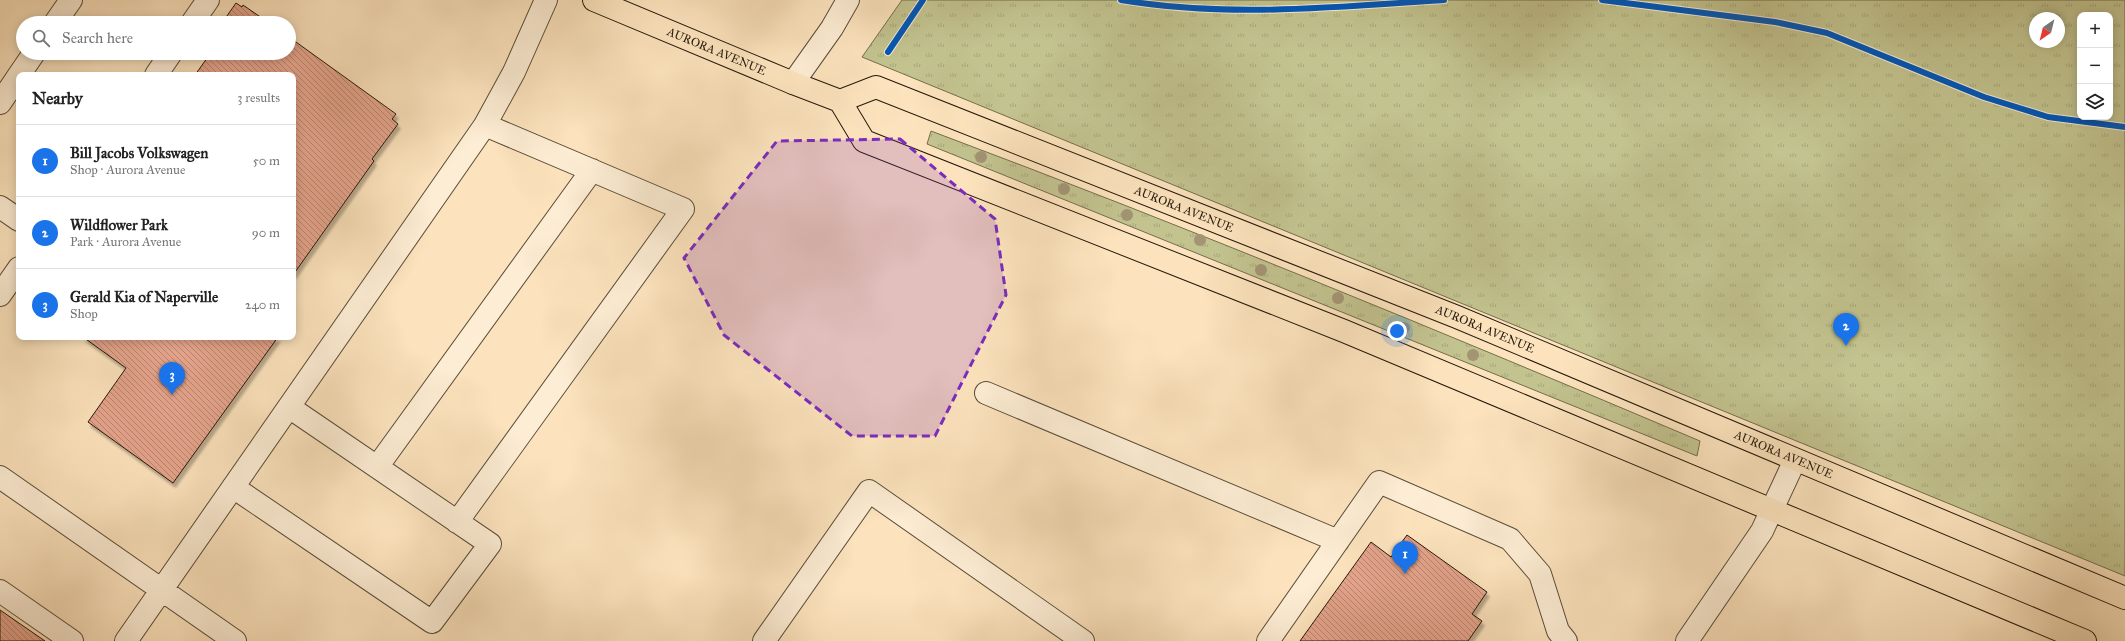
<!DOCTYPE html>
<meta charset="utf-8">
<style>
:root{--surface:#fff;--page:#f6f6f6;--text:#222;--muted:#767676;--line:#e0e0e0;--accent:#1a73e8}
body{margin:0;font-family:"IM FELL Great Primer",serif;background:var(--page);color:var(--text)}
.controls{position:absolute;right:12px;top:12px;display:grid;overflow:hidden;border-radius:8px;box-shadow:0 2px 10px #0003}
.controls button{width:36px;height:36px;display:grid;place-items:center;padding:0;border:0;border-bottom:1px solid var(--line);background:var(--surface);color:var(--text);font:20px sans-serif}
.compass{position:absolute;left:2029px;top:12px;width:36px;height:36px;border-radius:50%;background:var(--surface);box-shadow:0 2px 10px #0003;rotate:215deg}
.you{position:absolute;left:1397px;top:331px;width:14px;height:14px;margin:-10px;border:3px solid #fff;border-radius:50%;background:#1a73e8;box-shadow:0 0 0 6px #1a73e833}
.badge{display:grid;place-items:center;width:26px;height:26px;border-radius:50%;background:var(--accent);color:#fff;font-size:13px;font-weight:700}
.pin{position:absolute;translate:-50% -33px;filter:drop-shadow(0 1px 2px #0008)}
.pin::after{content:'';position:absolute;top:21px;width:14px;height:12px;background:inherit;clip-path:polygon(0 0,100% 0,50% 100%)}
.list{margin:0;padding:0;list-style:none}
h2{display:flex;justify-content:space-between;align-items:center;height:52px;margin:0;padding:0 16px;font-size:17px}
h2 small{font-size:13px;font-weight:400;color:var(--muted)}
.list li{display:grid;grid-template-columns:26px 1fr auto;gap:12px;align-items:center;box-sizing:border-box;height:72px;padding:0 16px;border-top:1px solid var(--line)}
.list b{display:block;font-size:15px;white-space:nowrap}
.list p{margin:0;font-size:13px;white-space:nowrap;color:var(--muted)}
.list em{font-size:13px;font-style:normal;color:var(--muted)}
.icon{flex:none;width:22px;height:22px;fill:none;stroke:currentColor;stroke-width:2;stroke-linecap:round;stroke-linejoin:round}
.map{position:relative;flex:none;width:2125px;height:641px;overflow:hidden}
.search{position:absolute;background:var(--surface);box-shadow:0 2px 10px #0003;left:16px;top:16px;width:280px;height:44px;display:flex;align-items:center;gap:10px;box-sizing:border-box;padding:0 14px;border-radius:22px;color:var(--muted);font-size:15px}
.panel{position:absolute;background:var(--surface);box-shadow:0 2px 10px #0003;left:16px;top:72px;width:280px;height:268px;border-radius:8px}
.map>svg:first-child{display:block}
.grass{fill:url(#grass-tufts);stroke:#736e4d;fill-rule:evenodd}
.building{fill:url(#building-back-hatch);stroke:#24190b;filter:url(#shadow)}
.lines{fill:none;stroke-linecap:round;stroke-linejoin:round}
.minor-casing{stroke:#5a4c38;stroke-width:24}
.major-casing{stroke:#24190b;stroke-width:24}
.minor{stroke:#fdedd4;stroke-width:22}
.major{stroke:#fce3bd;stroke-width:22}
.cycleway-casing{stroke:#fdedd4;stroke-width:8}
.cycleway{stroke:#0057b8;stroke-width:6}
.tree{fill:#a39474}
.marked{fill:#7b2cbf;fill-opacity:0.2;stroke:#7b2cbf;stroke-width:3;stroke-dasharray:8 5;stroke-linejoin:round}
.labels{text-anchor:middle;stroke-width:3;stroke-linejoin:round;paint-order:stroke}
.street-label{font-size:12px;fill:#24190b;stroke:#fdedd4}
</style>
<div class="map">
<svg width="2125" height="641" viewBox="0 0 2125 641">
<defs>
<pattern id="grass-tufts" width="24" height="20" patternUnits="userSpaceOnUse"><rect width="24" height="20" fill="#c2c38f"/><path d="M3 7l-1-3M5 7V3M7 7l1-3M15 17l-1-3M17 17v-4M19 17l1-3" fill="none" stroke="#a7a77a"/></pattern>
<pattern id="building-back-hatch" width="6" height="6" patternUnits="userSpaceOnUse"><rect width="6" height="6" fill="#e5a48c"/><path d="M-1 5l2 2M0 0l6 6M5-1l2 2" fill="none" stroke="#b98571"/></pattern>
<filter id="shadow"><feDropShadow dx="2.5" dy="4.5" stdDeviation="1" flood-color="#0004"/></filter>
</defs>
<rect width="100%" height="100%" fill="#fce3bd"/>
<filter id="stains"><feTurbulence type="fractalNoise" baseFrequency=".005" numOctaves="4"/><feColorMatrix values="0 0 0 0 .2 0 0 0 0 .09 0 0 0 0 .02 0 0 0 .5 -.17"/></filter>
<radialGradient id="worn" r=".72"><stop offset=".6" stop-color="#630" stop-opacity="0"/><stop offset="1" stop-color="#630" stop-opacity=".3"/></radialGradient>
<path class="grass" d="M902,0H2125V576L862,57ZM2080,15H2110V117H2080ZM2035,18H2059V42H2035Z
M931,131C1190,228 1445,333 1700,441L1697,456L927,144Z"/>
<path class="building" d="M236,3L242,7L243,5L269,23H222Z
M289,37L396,114L392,119L398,124L372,159L374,161L293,275V75H195L210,54L208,53H289Z
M83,337H278L173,483L88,422L126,368Z
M1407,535L1487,592L1472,614L1482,621L1468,641H1300L1371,542L1391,557Z
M0,610L45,641H0Z"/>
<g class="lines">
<g class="minor-casing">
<path id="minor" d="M55,23L71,0
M192,23L208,0
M19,75L34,53
M156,75L171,53
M793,83L832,28L848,0
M0,103L19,75
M0,207L19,220
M0,295L19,268
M986,393L1338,541
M377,467L592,170
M0,477L235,641
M233,487L432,622L490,544L289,407
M457,522L683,209L485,125
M0,591L72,641
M126,641L485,125L514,72L546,0
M764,641L869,491L1083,641
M1268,641L1379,482L1510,539L1540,574L1558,631L1566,641
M1687,641L1762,531L1795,460"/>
</g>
<g class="major-casing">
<g id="major">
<path id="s1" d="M594,0L793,83L840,101L864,141L1344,331L2085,641"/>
<path id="s2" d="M840,101L876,87L1457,317L2125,598"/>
</g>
</g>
<use href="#minor" class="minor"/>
<use href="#major" class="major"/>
<g class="cycleway-casing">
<path id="cycleway" d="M1121,0C1228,18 1337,7 1444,0
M1602,0L1775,22L1827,33L1984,97L2048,117L2125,127
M888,52L923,0"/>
</g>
<use href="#cycleway" class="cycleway"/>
</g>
<g class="tree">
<circle cx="981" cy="157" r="6"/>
<circle cx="1064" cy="189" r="6"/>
<circle cx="1127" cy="215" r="6"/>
<circle cx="1200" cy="240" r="6"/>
<circle cx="1261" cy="270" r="6"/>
<circle cx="1338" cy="298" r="6"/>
<circle cx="1404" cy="328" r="6"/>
<circle cx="1473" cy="355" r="6"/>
</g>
<path class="marked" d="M900,139L995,219L1006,295L935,436H852L724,335L684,258L777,141Z"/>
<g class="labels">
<g class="street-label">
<text dy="4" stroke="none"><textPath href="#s1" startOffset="133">AURORA AVENUE</textPath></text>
<text dy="4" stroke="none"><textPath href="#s2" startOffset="370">AURORA AVENUE</textPath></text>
<text dy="4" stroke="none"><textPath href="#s2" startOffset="694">AURORA AVENUE</textPath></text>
<text dy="4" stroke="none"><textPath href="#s2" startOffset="1018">AURORA AVENUE</textPath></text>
</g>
</g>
<rect width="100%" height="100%" filter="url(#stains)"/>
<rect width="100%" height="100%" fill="url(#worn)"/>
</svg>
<div class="controls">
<button>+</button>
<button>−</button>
<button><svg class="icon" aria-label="layers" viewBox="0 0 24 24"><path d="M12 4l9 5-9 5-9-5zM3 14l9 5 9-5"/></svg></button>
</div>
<svg class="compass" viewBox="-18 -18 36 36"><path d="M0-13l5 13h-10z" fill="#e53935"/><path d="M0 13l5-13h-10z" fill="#767676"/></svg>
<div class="you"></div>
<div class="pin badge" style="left:1405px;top:574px">1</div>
<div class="pin badge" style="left:1846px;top:346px">2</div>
<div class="pin badge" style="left:172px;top:395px">3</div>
<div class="search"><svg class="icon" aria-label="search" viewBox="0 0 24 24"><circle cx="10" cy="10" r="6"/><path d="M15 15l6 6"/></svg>Search here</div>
<section class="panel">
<h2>Nearby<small>3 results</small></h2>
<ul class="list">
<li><span class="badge">1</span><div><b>Bill Jacobs Volkswagen</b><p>Shop · Aurora Avenue</p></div><em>50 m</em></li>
<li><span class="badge">2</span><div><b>Wildflower Park</b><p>Park · Aurora Avenue</p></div><em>90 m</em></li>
<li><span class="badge">3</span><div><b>Gerald Kia of Naperville</b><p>Shop</p></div><em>240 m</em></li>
</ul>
</section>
</div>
